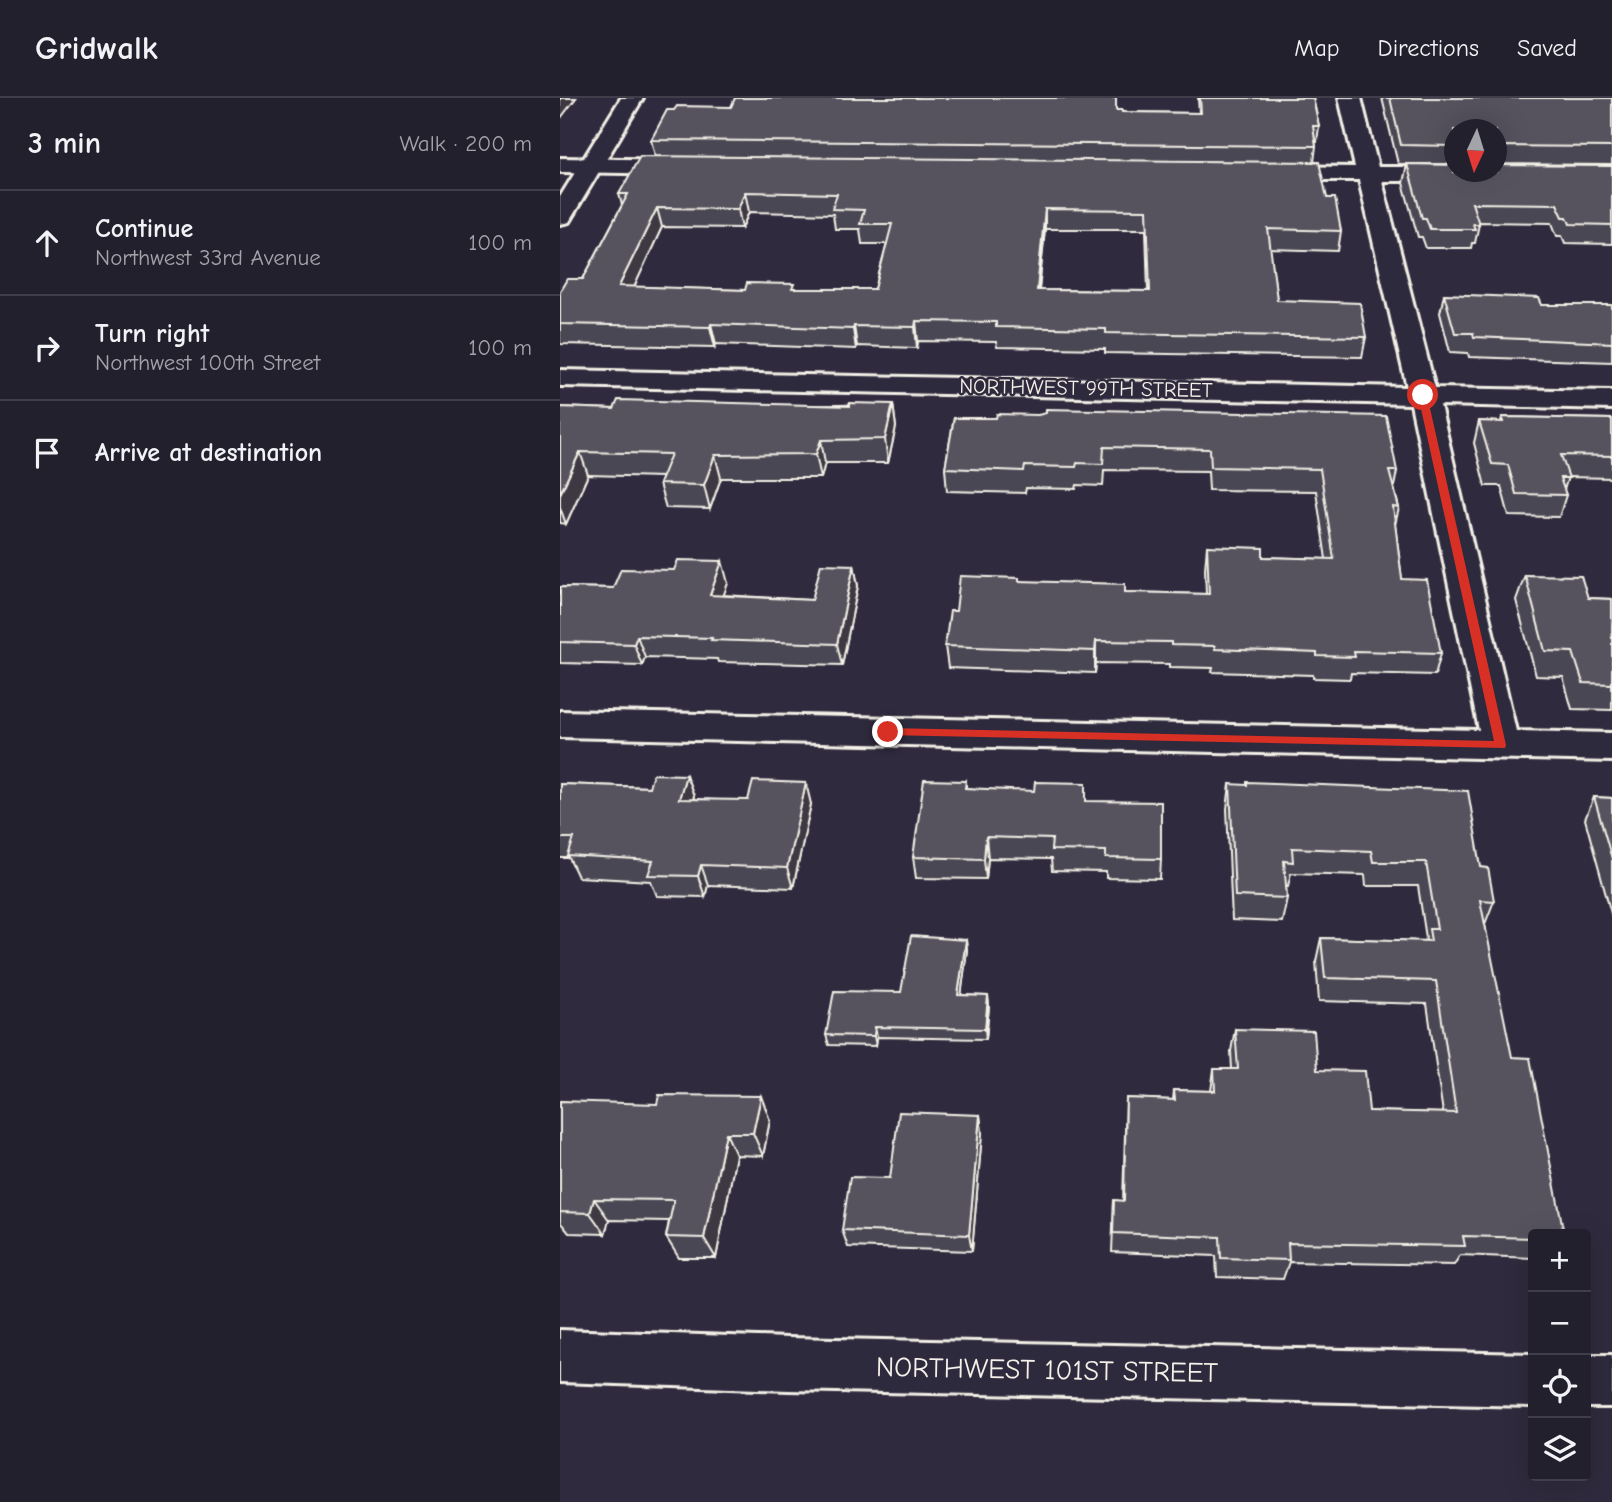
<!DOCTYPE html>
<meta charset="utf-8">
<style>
:root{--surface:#23202e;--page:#2b2836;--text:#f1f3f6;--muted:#a3a3aa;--line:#403e4a}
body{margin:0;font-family:"Comic Neue",sans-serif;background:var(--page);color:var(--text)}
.controls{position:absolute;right:21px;bottom:21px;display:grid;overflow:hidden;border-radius:7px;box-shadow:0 7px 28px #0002}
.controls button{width:63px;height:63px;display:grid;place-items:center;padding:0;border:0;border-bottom:2px solid var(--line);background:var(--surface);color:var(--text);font:35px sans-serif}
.compass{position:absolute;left:884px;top:21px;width:63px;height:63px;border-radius:50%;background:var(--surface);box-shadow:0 7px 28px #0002;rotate:184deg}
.stop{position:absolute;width:21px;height:21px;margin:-16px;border:5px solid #d93025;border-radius:50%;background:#fff}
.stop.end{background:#d93025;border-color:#fff;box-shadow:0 2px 7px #0008}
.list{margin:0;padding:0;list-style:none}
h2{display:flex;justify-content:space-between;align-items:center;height:91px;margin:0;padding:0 28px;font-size:30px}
h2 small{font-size:23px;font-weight:400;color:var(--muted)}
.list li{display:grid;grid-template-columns:46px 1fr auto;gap:21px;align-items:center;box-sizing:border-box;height:105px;padding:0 28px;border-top:2px solid var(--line)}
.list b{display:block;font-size:26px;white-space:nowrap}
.list p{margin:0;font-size:23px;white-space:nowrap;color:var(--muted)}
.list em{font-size:23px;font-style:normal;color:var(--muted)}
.icon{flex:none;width:38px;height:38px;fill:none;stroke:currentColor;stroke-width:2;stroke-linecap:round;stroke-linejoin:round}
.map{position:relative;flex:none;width:1052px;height:1404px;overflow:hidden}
header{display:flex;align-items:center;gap:42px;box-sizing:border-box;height:98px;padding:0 35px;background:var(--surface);border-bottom:2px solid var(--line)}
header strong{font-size:33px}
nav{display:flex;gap:38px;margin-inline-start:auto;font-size:24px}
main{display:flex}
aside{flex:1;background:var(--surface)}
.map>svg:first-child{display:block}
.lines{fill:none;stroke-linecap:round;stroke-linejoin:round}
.minor-casing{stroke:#f4f1e8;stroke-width:6}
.secondary-casing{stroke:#f4f1e8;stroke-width:6}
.minor{fill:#2f2a3d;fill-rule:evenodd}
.secondary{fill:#2f2a3d;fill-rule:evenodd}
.wall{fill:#4a4752;stroke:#f4f1e8;stroke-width:2;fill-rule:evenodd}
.shaded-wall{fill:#3c3942;stroke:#f4f1e8;stroke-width:2}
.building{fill:#56525f;stroke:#f4f1e8;stroke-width:2;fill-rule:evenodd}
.route{fill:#d93025}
.labels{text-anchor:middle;stroke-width:5;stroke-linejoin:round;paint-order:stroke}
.far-street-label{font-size:21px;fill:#f4f1e8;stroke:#2f2a3d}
.near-street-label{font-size:28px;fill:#f4f1e8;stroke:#2f2a3d}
</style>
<header>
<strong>Gridwalk</strong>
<nav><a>Map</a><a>Directions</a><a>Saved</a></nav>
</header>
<main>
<aside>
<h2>3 min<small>Walk · 200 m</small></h2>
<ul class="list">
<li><svg class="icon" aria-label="ahead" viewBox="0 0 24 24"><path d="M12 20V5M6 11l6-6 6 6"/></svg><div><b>Continue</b><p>Northwest 33rd Avenue</p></div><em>100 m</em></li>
<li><svg class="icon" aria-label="right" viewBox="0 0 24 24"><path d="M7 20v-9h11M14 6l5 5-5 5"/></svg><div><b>Turn right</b><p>Northwest 100th Street</p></div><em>100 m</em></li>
<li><svg class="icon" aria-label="arrive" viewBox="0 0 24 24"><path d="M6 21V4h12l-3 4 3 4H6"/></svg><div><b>Arrive at destination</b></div></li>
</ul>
</aside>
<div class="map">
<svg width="1052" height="1404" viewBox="0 0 1052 1404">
<rect width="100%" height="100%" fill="#2f2a3d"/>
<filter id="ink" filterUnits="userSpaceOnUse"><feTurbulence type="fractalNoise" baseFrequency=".0143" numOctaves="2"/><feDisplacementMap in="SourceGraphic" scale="14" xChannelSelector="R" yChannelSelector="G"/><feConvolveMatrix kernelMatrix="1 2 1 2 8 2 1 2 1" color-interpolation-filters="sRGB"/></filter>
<g filter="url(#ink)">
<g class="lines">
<g class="minor-casing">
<path id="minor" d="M779,0H801L818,69H894V74H907L909,76L905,81L897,83H822L875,290L1052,293V311L880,307L956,633L1052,635V663L0,639V613L919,632L851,306L0,288V272L847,289L799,82H709L701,80L698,75L701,70L709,68L795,69Z
M0,60L127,62L135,64L138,69L135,74L127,76L0,74Z
M0,1232L228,1240L973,1256V1308L228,1292L0,1284Z
M1026,1257H1052V1309H1026Z"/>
</g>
<g class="secondary-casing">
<path id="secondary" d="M61,0H83L12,119L9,124L0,126V99Z"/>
</g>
<use href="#minor" class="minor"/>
<use href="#secondary" class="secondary"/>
</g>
<path class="wall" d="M638,0H753L759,28L757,44H755L756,48L754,64L767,100L781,133L778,153L710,151L717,202L806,239L802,259L545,255V251L437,249L436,244L358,243L357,250L297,248L296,251L156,246L155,249L0,246V193L23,181L62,107L59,96L95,58L91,42L556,12L562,14L639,15ZM189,114L273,116L275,131H300L302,146H327L315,191L185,192L74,189L102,129L182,130ZM485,131H586L588,193L479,192Z
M822,0H1052V67L936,66V32H894V74L1052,68V146L1005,145L1002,138H997L992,125L918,124L919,126L915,145H912L911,150H866L862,139H858L843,85L847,66H894H838Z
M884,196L982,207H1052V264L909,259L908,255L890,254L880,215Z
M333,306L336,329L328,365H265L261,380H161L150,411L106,410L99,386L102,379L28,377L6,426L0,425V309L54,311Z
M942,319L1052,321V380L1008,379L1004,392L1006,397L999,419L949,418L941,388H925L914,345L919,323L941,324Z
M394,320L837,373L834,389L839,410L835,427L842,481L881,555L875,577L791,575L790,581L753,580V577L652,574L653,570L609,569V566L536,565L535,575L388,570L385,548L396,513L459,483L565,494L646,496L645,471L647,448L703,459L766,461L756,393L649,392L648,373L544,372L543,388L517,387L516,391L466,390L465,395L387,393L385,370Z
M294,467L298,488L282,567L158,564L157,561L85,559L82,567L0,565V489L53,490L168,485L163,497L252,502Z
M965,477L1028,500L1052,501V612L1012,611L1003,579L976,578L956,502Z
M126,677L134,698L133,701L251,706L233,790L148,787L145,799L97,798L91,783L18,779L9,760H0V686L89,689Z
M406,683V690L526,703L601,761L600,781L546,780V774L492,773L491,761L428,760L426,781L356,780L353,759Z
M670,686L921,769L934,803L925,826L973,1136V1160L900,1157L894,1167L729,1164L723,1181L657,1179L656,1158L552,1154L554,1102L563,1103L566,1000L613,1002L614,992L651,993L654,971H672L671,953L675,931L757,972L809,1013L883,1015L867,906L759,903L756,863L761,840L865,843L866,840L858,788H806L805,777L731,775L728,788H726L727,800L722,824L672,822L667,711Z
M1034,699L1052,700V819L1025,721Z
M406,842L407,852L401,897L428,898L429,908L426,941L317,939L316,948L269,947L266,937L341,894Z
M0,1003L210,1022L203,1058L176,1057L156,1160H119L106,1139L109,1123L49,1122L45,1136L9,1135L0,1124Z
M420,1017L422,1035L412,1153L288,1149L282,1132L330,1080Z"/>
<path class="shaded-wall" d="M0,0H16L0,21Z
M185,94L189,114L182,130L178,111Z
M97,110L102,129L65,209L59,188Z
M485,111V131L477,212V192Z
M356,223L358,243L357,250L355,229Z
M151,226L156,246L155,249L150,229Z
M294,228L297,248L296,251L293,231Z
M333,306L336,329L328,365L325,341Z
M261,342L265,365L261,380L256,356Z
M20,354L28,377L6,426L0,409V396Z
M155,357L161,380L150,411L144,387Z
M162,463L168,485L156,518L150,497Z
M294,467L298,488L282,567L277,546Z
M77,538L85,559L82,567L74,546Z
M536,543V565L535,575V553Z
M126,677L134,698L127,722L119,701Z
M246,685L251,706L233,790L227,770Z
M426,739L428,760L426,781L424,761Z
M141,767L148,787L145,799L138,778Z
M406,842L407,852L400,907L398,897Z
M428,898L429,908L426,941L425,931Z
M315,929L317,939L316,948L314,938Z
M201,998L210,1022L203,1058L193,1035Z
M420,1017L422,1035L412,1153L409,1137Z
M166,1035L176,1057L156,1160L144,1140Z
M34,1101L49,1122L45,1136L30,1115Z"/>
<path class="building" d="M175,0H556V12H562V14L641,15L640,0H753L759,28H753L756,48L91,42L107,12H114L117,8L171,9Z
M830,0H1052V49L940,48L938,53H936V32H894V48L841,47Z
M80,58L759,64L767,100H775L781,133L708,131L717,202L800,205L806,239L546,235V231L436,229V224L356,223L355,229L294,228L293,231L151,226L150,229L0,226V193L7,181H23L68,96H59ZM185,94L277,96L272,111L304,112L300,126H332L315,191H232L234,186L187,185L185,192L59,188L97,110L178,111ZM485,111L587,112L590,193L477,192Z
M847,66L894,67V74H936V67L1052,68V127L1010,126L1007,119H1003L997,106L912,105L919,126H913L915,131H870L866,120H862Z
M884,196L979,200L982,207H1052V245L914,239L913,235H895Z
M58,302L290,308V305L333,306L325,341L261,342L256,356L155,357L144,387L99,386L111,356L20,354L0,396V309L54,311Z
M486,311L826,318L837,373H829L839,410L833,409L842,481L867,482L881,555L794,553L795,559L757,558V555L655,551V548L611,547V544L536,543L535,553L385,548L390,513H396L400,478L459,480V483L565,486V494L649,496L647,448L703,450V459L774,461L760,371L651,369L650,351L544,349L543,366L517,365L516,369L465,368L464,373L385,370L394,320H436L437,316L478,317L486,315Z
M942,319L1052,321V358L1001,357L1009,380H1000L1006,397L956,396L948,367L932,366L919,323L943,324Z
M118,462L162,463L150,497L252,502L261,466L294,467L277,546L151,542L152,540L77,538L74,546L0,544V489L53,490L61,471L114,472Z
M965,477L1021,478L1028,500L1052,501V586L1023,585L1013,554L985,553Z
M93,676L126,677L119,701L188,702L193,683L246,685L227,770L141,767L138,778L88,777L93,763L8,758L14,740H0V686L89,689Z
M364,682L406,683L405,690L474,693L475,684L526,685V703L601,704V761L546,760V753L491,752L492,741L426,739L424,761L353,759Z
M687,684L908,693L921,769L928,770L934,803L920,802L952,959L970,960L1004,1136H973V1140L903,1138L905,1148L728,1145L729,1162L661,1160L660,1139L553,1135L554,1102L564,1103L566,1000L615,1002L614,992L655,993L654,971H678L675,931L754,933L757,972L805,973L809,1013L896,1015L876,883L765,880L761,840L871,843L869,831H877L866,764H813L811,753L732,750L733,764L724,763L727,800L675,798L670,686L687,687Z
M1034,699L1052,700V761Z
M351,838L406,842L398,897L428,898L425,931L315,929L314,938L266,937L274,893L341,894Z
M99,997L201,998L193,1035H166L144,1140L106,1139L114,1102L34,1101L30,1115L0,1114V1003L97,1006Z
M339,1014L420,1017L409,1137L282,1132L290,1079L330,1080Z"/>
</g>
<path class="route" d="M863,294L867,297L946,647L945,650L325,637V631L328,630L934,643L858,297Z"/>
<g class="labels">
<g class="far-street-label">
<text transform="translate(526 290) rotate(1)" y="7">NORTHWEST 99TH STREET</text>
</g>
<g class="near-street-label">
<text transform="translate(487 1271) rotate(1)" y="10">NORTHWEST 101ST STREET</text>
</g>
</g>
</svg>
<div class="controls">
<button>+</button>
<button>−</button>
<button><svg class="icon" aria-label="locate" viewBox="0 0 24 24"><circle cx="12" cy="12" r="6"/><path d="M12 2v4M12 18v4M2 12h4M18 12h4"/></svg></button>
<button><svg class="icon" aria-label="layers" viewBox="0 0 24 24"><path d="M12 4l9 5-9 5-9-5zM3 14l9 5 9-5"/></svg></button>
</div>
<svg class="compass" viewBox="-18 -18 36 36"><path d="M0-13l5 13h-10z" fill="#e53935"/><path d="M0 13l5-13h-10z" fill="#a3a3aa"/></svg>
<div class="stop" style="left:863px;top:297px"></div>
<div class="stop end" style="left:328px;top:634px"></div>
</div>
</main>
